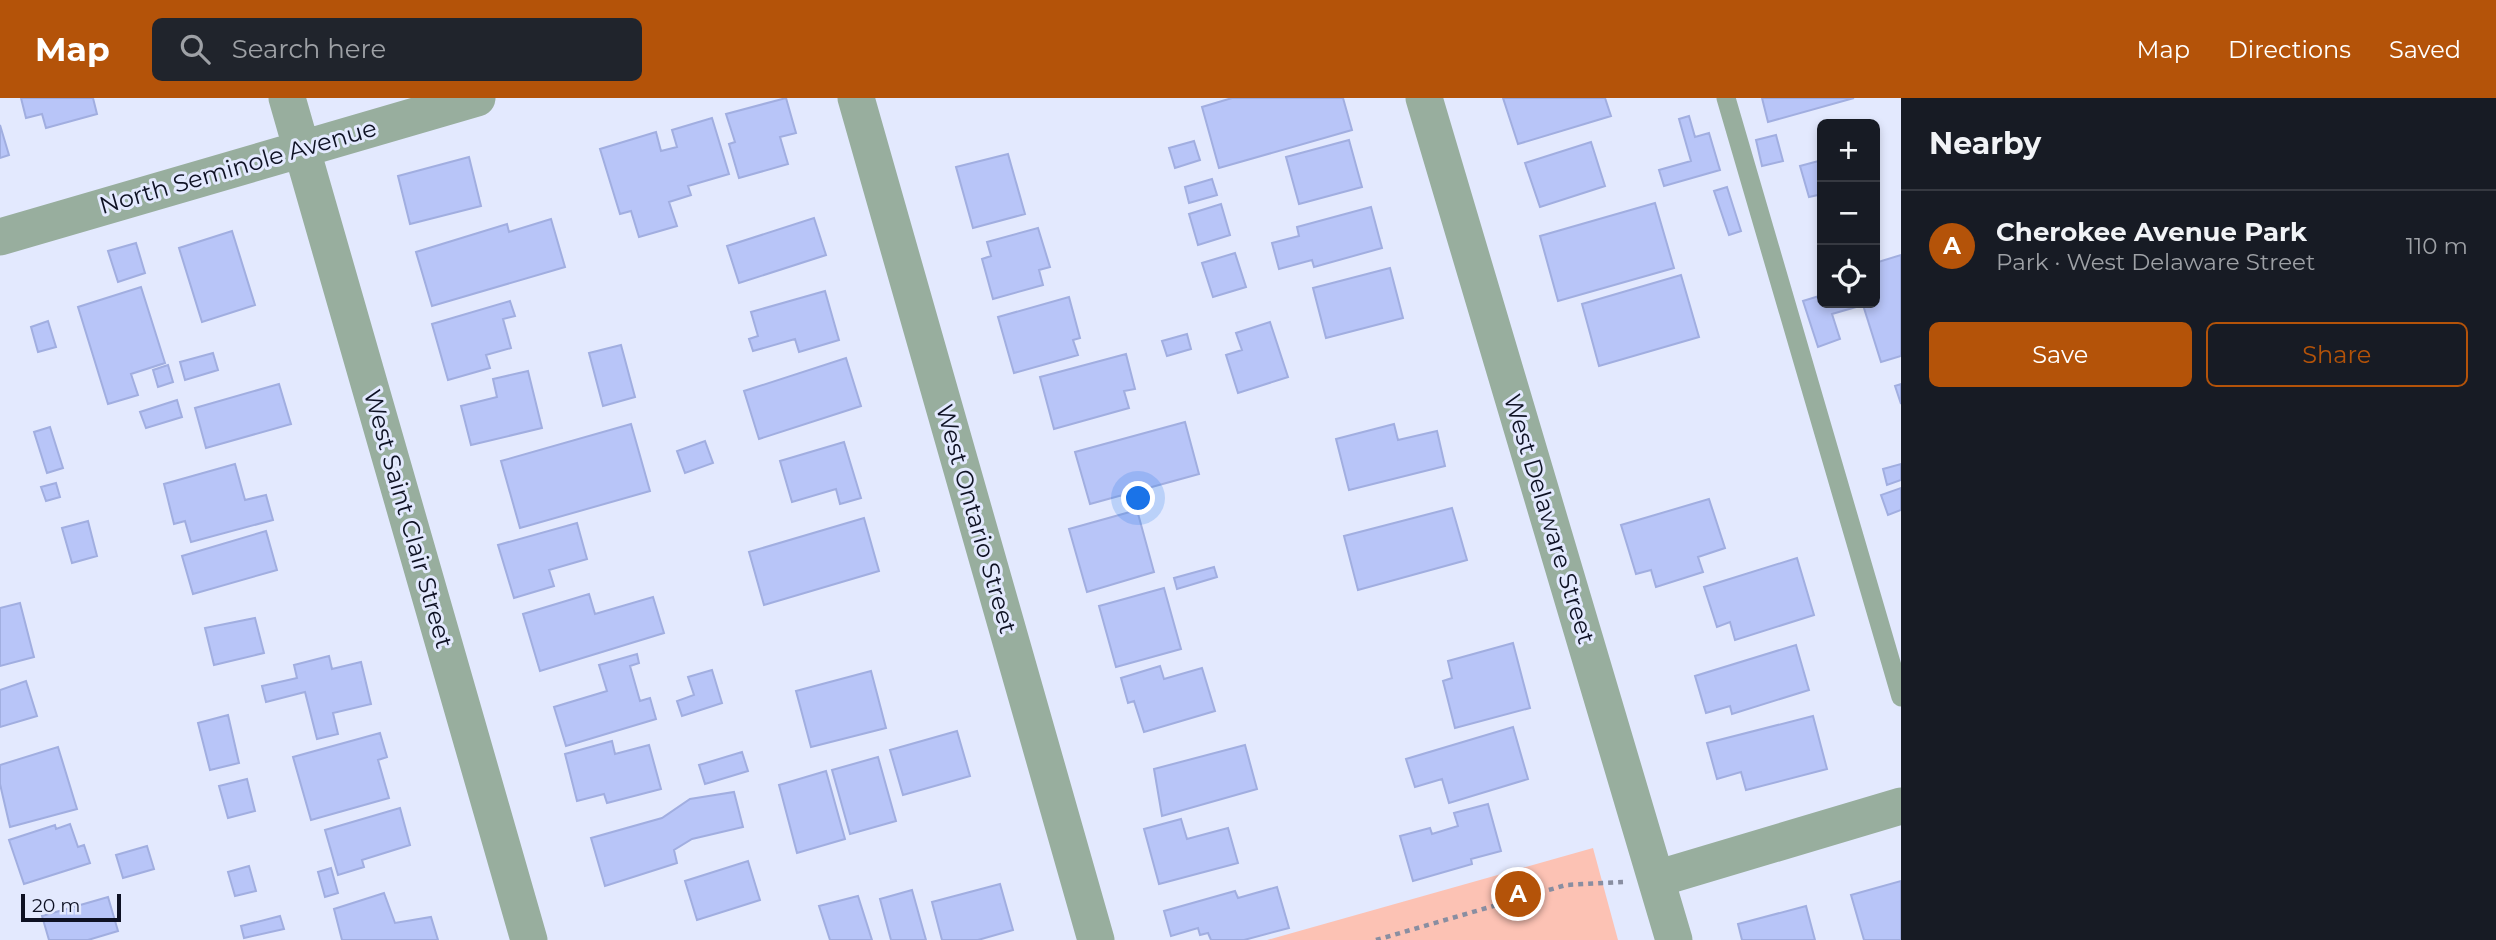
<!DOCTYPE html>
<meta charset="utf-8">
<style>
:root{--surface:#171b24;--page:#20242c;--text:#f1f3f6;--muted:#9ea1a6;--line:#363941;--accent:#b45309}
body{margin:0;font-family:Montserrat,sans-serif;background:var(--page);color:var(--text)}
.controls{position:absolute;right:21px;top:21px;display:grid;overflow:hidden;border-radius:10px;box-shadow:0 4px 10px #0003}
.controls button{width:63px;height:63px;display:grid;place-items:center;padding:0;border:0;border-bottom:2px solid var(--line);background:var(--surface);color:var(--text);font:35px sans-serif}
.scale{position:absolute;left:21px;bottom:18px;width:100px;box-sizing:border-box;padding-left:7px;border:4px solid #0e1123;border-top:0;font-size:19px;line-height:24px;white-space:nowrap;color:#0e1123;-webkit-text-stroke:5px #e3e9fe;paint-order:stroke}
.you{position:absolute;left:1139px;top:401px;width:24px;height:24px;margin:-18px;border:5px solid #fff;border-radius:50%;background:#1a73e8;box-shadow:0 0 0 10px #1a73e833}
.badge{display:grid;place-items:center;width:46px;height:46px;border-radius:50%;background:var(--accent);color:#fff;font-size:23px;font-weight:700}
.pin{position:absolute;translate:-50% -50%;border:4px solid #fff;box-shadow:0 2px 7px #0006}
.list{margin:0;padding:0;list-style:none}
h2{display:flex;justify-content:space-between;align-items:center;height:91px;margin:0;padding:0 28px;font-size:30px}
h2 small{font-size:23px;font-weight:400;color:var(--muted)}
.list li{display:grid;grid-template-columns:46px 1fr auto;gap:21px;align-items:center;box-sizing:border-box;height:112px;padding:0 28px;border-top:2px solid var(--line)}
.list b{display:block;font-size:26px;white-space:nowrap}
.list p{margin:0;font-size:23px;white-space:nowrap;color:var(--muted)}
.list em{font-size:23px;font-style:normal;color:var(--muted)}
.actions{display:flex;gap:14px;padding:21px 28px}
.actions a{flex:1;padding:16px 0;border:2px solid var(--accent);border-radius:10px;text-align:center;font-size:24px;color:var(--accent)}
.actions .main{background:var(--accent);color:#fff}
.icon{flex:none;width:38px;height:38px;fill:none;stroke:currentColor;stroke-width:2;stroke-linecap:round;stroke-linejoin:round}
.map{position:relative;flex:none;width:1901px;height:842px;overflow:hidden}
header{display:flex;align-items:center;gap:42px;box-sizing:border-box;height:98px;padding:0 35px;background:var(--accent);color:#fff}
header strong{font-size:33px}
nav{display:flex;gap:38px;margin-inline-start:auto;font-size:24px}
.search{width:490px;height:63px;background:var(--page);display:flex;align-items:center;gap:18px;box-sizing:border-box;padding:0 24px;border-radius:10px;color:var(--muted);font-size:26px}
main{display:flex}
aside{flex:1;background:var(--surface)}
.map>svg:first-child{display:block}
.green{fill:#fcc2b4}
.building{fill:#b8c5f8;stroke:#a1aee0;stroke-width:2}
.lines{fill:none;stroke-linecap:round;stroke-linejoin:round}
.path{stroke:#898ea1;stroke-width:4.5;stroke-dasharray:5 5;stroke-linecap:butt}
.service{stroke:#98ae9e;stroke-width:19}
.minor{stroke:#98ae9e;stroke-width:37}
.labels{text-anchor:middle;stroke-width:6;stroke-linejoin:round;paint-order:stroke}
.street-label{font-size:24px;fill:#0e1123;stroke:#e3e9fe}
</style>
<header>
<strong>Map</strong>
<div class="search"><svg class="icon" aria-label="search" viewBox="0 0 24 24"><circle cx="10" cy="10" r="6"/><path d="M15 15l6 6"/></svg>Search here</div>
<nav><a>Map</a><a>Directions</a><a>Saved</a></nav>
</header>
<main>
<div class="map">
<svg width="1901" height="842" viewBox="0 0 1901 842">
<rect width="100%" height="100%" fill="#e3e9fe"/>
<path class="green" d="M1593,750L1618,842H1267Z"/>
<path class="building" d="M21,0H93L97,16L46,30L42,16L26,20Z
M786,0L796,35L780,39L788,66L739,80L729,46L735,44L726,16Z
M1232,0H1343L1352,32L1219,70L1202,9Z
M1503,0H1605L1611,18L1518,46Z
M1762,0H1854L1768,24Z
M1689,18L1695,39L1709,35L1720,72L1664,88L1659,72L1691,63L1679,21Z
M712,20L729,76L688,88L691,97L669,104L677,128L639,139L631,113L620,116L600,51L656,34L661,53L677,49L672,32Z
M0,27L9,57L0,60Z
M1776,37L1783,63L1762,68L1756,42Z
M1349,42L1362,89L1299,106L1286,59Z
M1194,43L1200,62L1175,70L1169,50Z
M1591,44L1605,88L1540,109L1525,65Z
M1008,56L1025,116L973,130L956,69Z
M469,59L481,108L410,126L398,78Z
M1822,62V111L1818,97L1809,99L1800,68Z
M1212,81L1217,97L1189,105L1185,89Z
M1727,89L1741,133L1729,137L1714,93Z
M1655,105L1674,170L1558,203L1540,138Z
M1221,106L1230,137L1198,147L1189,116Z
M1371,109L1382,150L1314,169L1312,162L1279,171L1272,145L1299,138L1297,129Z
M814,120L826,157L739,185L727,148Z
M551,121L565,169L432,208L416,154L507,126L509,134Z
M1038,130L1050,169L1039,172L1043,187L993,201L982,161L991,158L987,144Z
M232,133L255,207L202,224L179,150Z
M136,145L145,175L118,184L108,153Z
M1235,155L1246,189L1213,199L1202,165Z
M1901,157V258L1881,264L1863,207L1832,216L1840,241L1818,249L1803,203L1822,197V205H1830L1831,207L1841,205H1875V165Z
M1390,170L1403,220L1326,240L1313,190Z
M1681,177L1699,239L1599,268L1582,206Z
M141,189L165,265L131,276L138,297L108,306L78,209Z
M825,193L839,242L799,254L795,241L753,253L749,241L758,238L751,214Z
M1069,199L1080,240L1073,242L1078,257L1014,275L998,219Z
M510,203L515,218L503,221L511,250L486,257L490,270L448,282L432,226Z
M48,223L56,249L38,254L31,229Z
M1270,224L1288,279L1238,295L1226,257L1242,252L1236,235Z
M1187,236L1191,251L1167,258L1162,243Z
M621,247L635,299L603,308L589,255Z
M213,255L218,272L185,282L180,264Z
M1126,256L1135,291L1124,293L1129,310L1054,331L1040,279Z
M846,260L861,308L759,341L744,293Z
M168,267L173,284L158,289L153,272Z
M528,273L542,330L471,347L461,308L497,299L493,281Z
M279,286L291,326L206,350L195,310Z
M1901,286V306L1895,288Z
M177,302L182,319L146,330L140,314Z
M1185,324L1199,376L1090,406L1075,354Z
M631,326L650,393L520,430L501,363Z
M1394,326L1398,342L1437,333L1445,368L1349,392L1336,341Z
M50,329L63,370L47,375L34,334Z
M705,343L713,365L685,375L677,353Z
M844,344L861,400L840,406L836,391L792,404L780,363Z
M235,366L245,402L266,397L273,422L191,444L185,423L174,426L164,386Z
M1901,366V382L1887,387L1883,371Z
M56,385L60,399L46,403L41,389Z
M1901,390V412L1888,417L1881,397Z
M1709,401L1725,450L1698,459L1703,474L1656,489L1651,472L1636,476L1621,427Z
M1452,410L1467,462L1358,492L1344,438Z
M1137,412L1154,474L1087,494L1069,431Z
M864,420L879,473L764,507L749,454Z
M88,423L97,458L72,465L62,430Z
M577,425L587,461L549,472L554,488L514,500L498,447Z
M266,433L277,472L193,496L182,458Z
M1797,460L1814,517L1735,542L1730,524L1717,529L1704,489Z
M1214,469L1217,479L1177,491L1174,480Z
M1164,490L1181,551L1116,569L1099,508Z
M589,496L595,516L653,499L664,535L540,573L523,516Z
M20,505L34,559L0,568V510Z
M255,520L264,555L214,567L205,530Z
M1513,545L1530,610L1455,630L1443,583L1452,580L1448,563Z
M1796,547L1809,592L1732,616L1730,608L1706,615L1695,578Z
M637,556L639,565L630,568L640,603L650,600L656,621L566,648L554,609L607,593L599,567Z
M329,558L332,571L361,564L371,606L333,615L338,636L317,641L305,594L266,604L262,588L297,580L294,567Z
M1160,568L1164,581L1202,570L1215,613L1144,634L1134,603L1128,605L1121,580Z
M712,572L722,605L682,618L677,603L694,597L688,579Z
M871,573L886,630L811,649L796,593Z
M26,583L37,618L0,629V592Z
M228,617L239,665L210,672L198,625Z
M1813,618L1827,671L1746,692L1741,674L1717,681L1707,645Z
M1513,629L1528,681L1449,705L1442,681L1415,689L1406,661Z
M957,633L970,678L903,697L890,652Z
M380,635L387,659L378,662L389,700L311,722L293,659Z
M612,643L615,656L649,647L661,691L607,705L604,696L577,703L565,656Z
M1245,647L1257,691L1162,718L1154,671Z
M58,649L77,711L10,729L0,686V667Z
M742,654L748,673L705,686L699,667Z
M878,659L896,723L850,736L832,672Z
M826,673L845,741L797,755L779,687Z
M247,681L255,713L228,720L219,688Z
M734,694L743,729L692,741L674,752L677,765L605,788L591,740L662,720L690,701Z
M1488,706L1501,753L1471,761L1472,766L1413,783L1400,738L1430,730L1432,736L1458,728L1454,715Z
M400,710L410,747L362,762L364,769L338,777L325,732Z
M1181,721L1187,741L1228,730L1238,765L1159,786L1144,731Z
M70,726L78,749L84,747L90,765L24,786L9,742L55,727L56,731Z
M147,748L154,771L123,780L116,757Z
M748,763L760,802L697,822L685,783Z
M249,768L256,793L235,798L228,774Z
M331,770L338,795L325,799L318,774Z
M1901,783V842H1864L1851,797Z
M1000,786L1013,832L978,842H942L932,804Z
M1277,789L1289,830L1244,842H1211L1208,835L1200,837L1198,830L1171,838L1164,813L1235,793L1238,800Z
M912,792L926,842H891L880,801Z
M384,795L395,825L431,819L438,842H342L334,811Z
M858,798L872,842H830L819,808Z
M108,799L118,833L88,842H49L42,818Z
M1806,808L1815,842H1742L1738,826Z
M280,818L284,831L244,840L241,828Z"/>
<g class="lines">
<path class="path" d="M1376,842L1566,787L1623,784"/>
<path class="service" d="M1726,0L1901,599"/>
<path class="minor" d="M287,0L529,842
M856,0L1096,842
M1424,0L1674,842
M0,139L477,0
M1656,781L1901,708"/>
</g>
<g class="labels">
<g class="street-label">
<text transform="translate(238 69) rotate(-16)" y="8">North Seminole Avenue</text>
<text transform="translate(408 421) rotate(74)" y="8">West Saint Clair Street</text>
<text transform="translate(976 421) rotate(74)" y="8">West Ontario Street</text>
<text transform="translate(1549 421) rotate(73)" y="8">West Delaware Street</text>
</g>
</g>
</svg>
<div class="controls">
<button>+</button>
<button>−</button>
<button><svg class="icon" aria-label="locate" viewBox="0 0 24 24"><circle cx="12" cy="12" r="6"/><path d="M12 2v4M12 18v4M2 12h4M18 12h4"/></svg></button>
</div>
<div class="scale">20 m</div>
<div class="you"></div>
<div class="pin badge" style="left:1518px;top:796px">A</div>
</div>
<aside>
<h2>Nearby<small></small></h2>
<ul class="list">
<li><span class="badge">A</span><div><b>Cherokee Avenue Park</b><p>Park · West Delaware Street</p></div><em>110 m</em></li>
</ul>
<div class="actions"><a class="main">Save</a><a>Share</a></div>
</aside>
</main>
